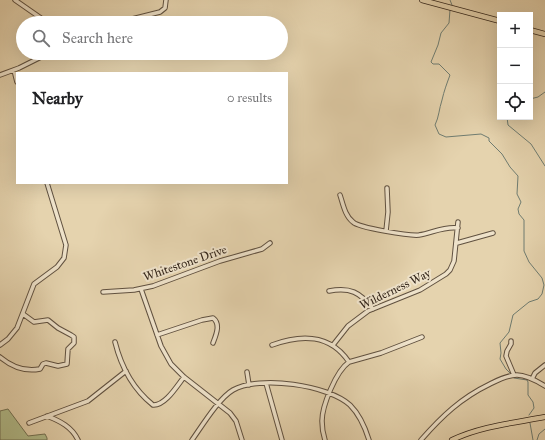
<!DOCTYPE html>
<meta charset="utf-8">
<style>
:root{--surface:#fff;--page:#f2f2f2;--text:#202124;--muted:#757577;--line:#e0e0e0}
body{margin:0;font-family:"IM FELL Great Primer",serif;background:var(--page);color:var(--text)}
.controls{position:absolute;right:12px;top:12px;display:grid;overflow:hidden;border-radius:0px;box-shadow:0 4px 16px #0002}
.controls button{width:36px;height:36px;display:grid;place-items:center;padding:0;border:0;border-bottom:1px solid var(--line);background:var(--surface);color:var(--text);font:20px sans-serif}
.list{margin:0;padding:0;list-style:none}
h2{display:flex;justify-content:space-between;align-items:center;height:52px;margin:0;padding:0 16px;font-size:17px}
h2 small{font-size:13px;font-weight:400;color:var(--muted)}
.icon{flex:none;width:22px;height:22px;fill:none;stroke:currentColor;stroke-width:2;stroke-linecap:round;stroke-linejoin:round}
.map{position:relative;flex:none;width:545px;height:440px;overflow:hidden}
.search{position:absolute;background:var(--surface);box-shadow:0 4px 16px #0002;left:16px;top:16px;width:272px;height:44px;display:flex;align-items:center;gap:10px;box-sizing:border-box;padding:0 14px;border-radius:22px;color:var(--muted);font-size:15px}
.panel{position:absolute;background:var(--surface);box-shadow:0 4px 16px #0002;left:16px;top:72px;width:272px;height:112px;border-radius:0px}
.map>svg:first-child{display:block}
.green{fill:#b2bd8c;stroke:#737254}
.lines{fill:none;stroke-linecap:round;stroke-linejoin:round}
.stream{stroke:#6f7d72;stroke-width:1}
.minor-casing{stroke:#605140;stroke-width:5.5}
.major-casing{stroke:#34261b;stroke-width:6}
.minor{stroke:#eee2ca;stroke-width:3.5}
.major{stroke:#e5d3ae;stroke-width:4.5}
.labels{text-anchor:middle;stroke-width:4;stroke-linejoin:round;paint-order:stroke}
.street-label{font-size:12px;fill:#34261b;stroke:#eee2ca}
</style>
<div class="map">
<svg width="545" height="440" viewBox="0 0 545 440">
<rect width="100%" height="100%" fill="#e5d3ae"/>
<filter id="stains"><feTurbulence type="fractalNoise" baseFrequency=".005" numOctaves="4"/><feColorMatrix values="0 0 0 0 .2 0 0 0 0 .09 0 0 0 0 .02 0 0 0 .5 -.17"/></filter>
<radialGradient id="worn" r=".72"><stop offset=".6" stop-color="#630" stop-opacity="0"/><stop offset="1" stop-color="#630" stop-opacity=".3"/></radialGradient>
<path class="green" d="M8,409L28,436L45,434L47,438V440H0V411Z"/>
<g class="lines">
<path class="stream" d="M450,0L452,5
M450,10L449,23L441,33L438,45L431,62L433,64H439L450,75C447,83 444,91 442,100C439,109 439,117 435,125L439,134L446,137L481,134L489,138V141L502,154L510,167L518,176L517,194L521,202L518,209L519,214L524,220V251L529,262L542,278L544,285L542,294L538,299L529,302L513,315L509,332L500,343L501,353L500,359L506,369L511,374
M530,99L538,97L545,92
M507,117L508,125L531,144L545,166
M514,378L527,380L528,382V395L533,402L534,408L529,415
M530,423L533,440
M537,440L539,434L545,429"/>
<g class="minor-casing">
<path id="minor" d="M15,0L48,23
M116,23L160,12L165,8L166,0
M14,70L17,82
M0,75L19,68L49,53
M340,195C343,204 345,216 353,222C359,228 410,236 419,235C432,233 444,226 458,228
M386,231L388,212L387,188
M457,243L493,233
M141,289L161,346L171,364L184,377L230,413L236,421L242,440
M329,291C350,287 360,292 373,309
M103,292L134,290L153,286L220,261L262,249L270,243
M157,335L202,320L213,318C221,324 216,335 213,343
M511,341V344L507,351L506,356L514,375
M115,342C121,366 133,389 153,405C165,406 177,386 184,377
M0,345L8,339L17,328L34,284L57,267L64,258L66,245L47,183
M272,345C302,334 330,334 349,362
M333,345L348,326L368,311L420,290L446,274L450,270L454,261L458,222
M0,357C12,367 25,372 40,369L43,364L46,363L58,366L67,364L68,349L74,343V337L71,335L58,328L48,320L34,322L23,314
M247,372L249,385
M532,379L535,373L545,365
M266,383L282,440
M47,416C60,421 72,427 78,440
M29,423L88,401L126,371
M192,440C202,426 219,398 233,390C260,375 328,385 350,405C360,415 365,427 369,440
M325,440C323,434 322,428 322,421C322,406 336,371 349,362L381,353L422,337
M421,440C442,416 461,398 490,384C498,380 507,375 517,375C526,375 537,381 545,386"/>
</g>
<g class="major-casing">
<path id="major" d="M422,0L500,21
M530,30L545,34
M452,440C481,426 514,423 545,417"/>
</g>
<use href="#minor" class="minor"/>
<use href="#major" class="major"/>
</g>
<g class="labels">
<g class="street-label">
<text transform="translate(185 263) rotate(-19)" y="4">Whitestone Drive</text>
<text transform="translate(395 289) rotate(-26)" y="4">Wilderness Way</text>
</g>
</g>
<rect width="100%" height="100%" filter="url(#stains)"/>
<rect width="100%" height="100%" fill="url(#worn)"/>
</svg>
<div class="controls">
<button>+</button>
<button>−</button>
<button><svg class="icon" aria-label="locate" viewBox="0 0 24 24"><circle cx="12" cy="12" r="6"/><path d="M12 2v4M12 18v4M2 12h4M18 12h4"/></svg></button>
</div>
<div class="search"><svg class="icon" aria-label="search" viewBox="0 0 24 24"><circle cx="10" cy="10" r="6"/><path d="M15 15l6 6"/></svg>Search here</div>
<section class="panel">
<h2>Nearby<small>0 results</small></h2>
<ul class="list">
</ul>
</section>
</div>
